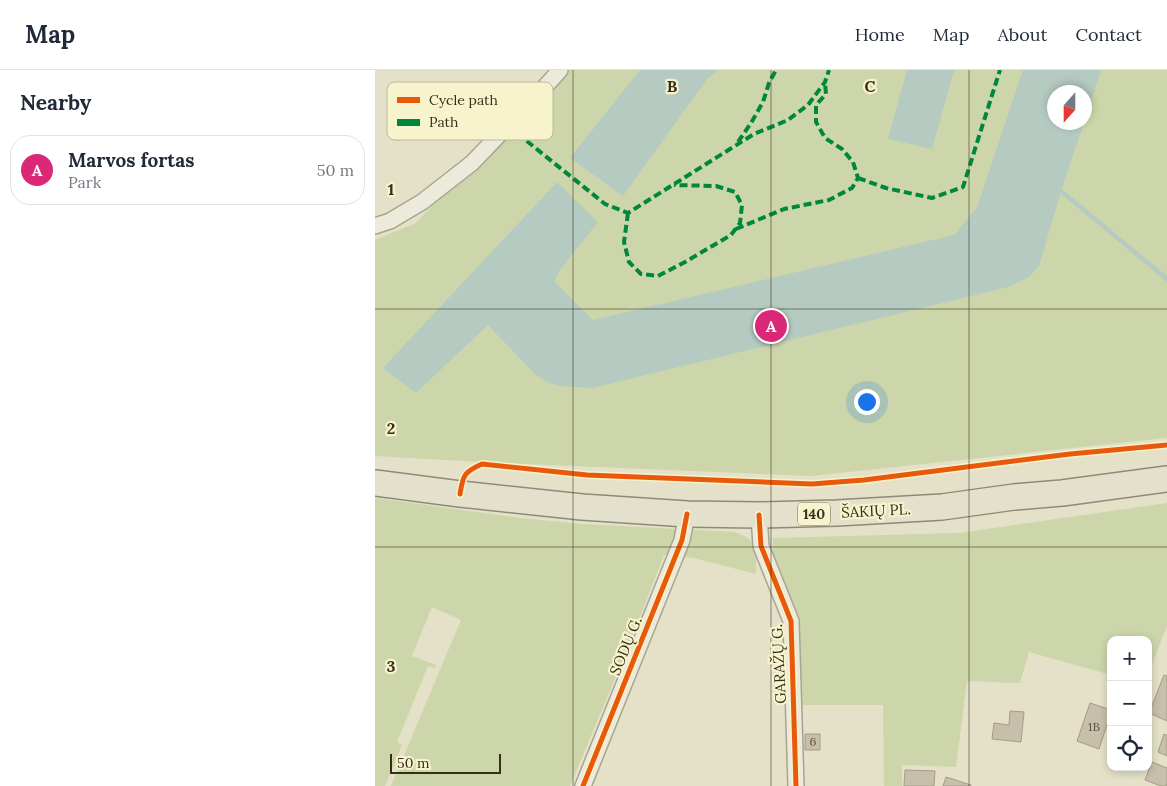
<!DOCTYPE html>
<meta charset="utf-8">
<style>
:root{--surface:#fff;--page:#f2f2f3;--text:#1f2937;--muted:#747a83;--line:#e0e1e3;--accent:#db2777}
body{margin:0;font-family:Lora,serif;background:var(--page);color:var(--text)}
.controls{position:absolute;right:15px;bottom:15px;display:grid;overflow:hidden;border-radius:10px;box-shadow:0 2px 8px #0003}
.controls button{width:45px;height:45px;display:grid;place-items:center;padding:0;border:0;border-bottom:1px solid var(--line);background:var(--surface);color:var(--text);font:25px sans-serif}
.compass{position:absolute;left:672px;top:15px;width:45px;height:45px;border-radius:50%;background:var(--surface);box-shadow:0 2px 8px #0003;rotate:201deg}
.scale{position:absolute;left:15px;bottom:12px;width:111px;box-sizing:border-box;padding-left:5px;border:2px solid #362e1b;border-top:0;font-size:14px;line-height:18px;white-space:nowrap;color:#362e1b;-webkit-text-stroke:4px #f6f3cd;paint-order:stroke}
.you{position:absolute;left:491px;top:331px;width:18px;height:18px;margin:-12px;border:4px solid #fff;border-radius:50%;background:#1a73e8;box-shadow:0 0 0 8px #1a73e833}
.badge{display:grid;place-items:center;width:32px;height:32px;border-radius:50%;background:var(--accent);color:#fff;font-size:16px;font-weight:700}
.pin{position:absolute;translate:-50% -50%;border:2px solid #fff;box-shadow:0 1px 5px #0006}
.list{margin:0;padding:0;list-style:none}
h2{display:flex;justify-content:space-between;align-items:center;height:65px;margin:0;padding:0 20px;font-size:21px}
h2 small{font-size:16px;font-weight:400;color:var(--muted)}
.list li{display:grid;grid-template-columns:32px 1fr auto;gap:15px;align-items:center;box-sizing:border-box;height:70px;margin:0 10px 10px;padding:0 10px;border:1px solid var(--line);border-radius:20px}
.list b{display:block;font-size:19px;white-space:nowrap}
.list p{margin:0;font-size:16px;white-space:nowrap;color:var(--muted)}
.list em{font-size:16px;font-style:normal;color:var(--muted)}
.icon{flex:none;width:28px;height:28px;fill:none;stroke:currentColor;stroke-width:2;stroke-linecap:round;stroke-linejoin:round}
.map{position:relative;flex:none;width:792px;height:716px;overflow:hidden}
header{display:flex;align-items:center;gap:30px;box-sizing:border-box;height:70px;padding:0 25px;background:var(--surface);border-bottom:1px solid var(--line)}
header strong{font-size:24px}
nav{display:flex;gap:28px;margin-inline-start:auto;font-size:18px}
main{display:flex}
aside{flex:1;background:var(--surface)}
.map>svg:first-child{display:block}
.green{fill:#ccd6aa;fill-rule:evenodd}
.water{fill:#b5cac1}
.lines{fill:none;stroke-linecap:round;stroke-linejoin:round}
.stream{stroke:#b5cac1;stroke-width:4.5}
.building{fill:#c7bfa9;stroke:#a39c88}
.minor-casing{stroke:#a8a492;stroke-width:18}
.primary-casing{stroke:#8e8a79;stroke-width:28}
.minor{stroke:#ebeadb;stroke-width:15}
.primary{stroke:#e3e1cb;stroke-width:25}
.quiet{stroke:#00873e;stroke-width:4;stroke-dasharray:8 4;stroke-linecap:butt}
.cycleway-casing{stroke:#f6f3cd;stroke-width:8}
.cycleway{stroke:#e8590c;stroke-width:5}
.grid{fill:none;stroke:#362e1b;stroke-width:1;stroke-opacity:0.55}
.labels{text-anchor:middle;stroke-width:4.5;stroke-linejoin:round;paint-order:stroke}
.number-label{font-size:12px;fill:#5a523e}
.shield{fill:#f6f3cd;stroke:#706950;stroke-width:1}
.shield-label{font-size:14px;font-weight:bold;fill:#362e1b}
.street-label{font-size:15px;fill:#362e1b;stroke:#f6f3cd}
.key{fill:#f6f3cd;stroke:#bcb898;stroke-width:1}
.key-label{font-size:14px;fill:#362e1b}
.grid-label{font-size:16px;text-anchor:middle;font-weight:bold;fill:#362e1b;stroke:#f6f3cd;stroke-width:4.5;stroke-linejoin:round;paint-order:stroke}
</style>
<header>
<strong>Map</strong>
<nav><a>Home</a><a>Map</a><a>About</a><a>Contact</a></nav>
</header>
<main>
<aside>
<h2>Nearby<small></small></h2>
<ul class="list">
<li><span class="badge">A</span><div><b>Marvos fortas</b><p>Park</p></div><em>50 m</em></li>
</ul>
</aside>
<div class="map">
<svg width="792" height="716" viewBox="0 0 792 716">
<rect width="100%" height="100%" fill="#e4e1c8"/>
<path class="green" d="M182,0H792V368L436,406L126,393L0,386V170L41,153ZM680,22H710V52H680Z
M0,428L145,448L207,454L360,462C364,464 371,466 374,469C383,479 381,493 381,504L319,488L289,485L254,575L195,716H16L86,550L57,537L37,586L61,595L60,598L53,596L22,672L27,675L10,716H0Z
M792,433V556L773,605V570H736V605L654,582L645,613L592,611L581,697L527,695V716H509L508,635H425L398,490V468L584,463Z"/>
<path class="water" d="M265,0H343L332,9L248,126L195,88Z
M532,0H579L557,79L513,69Z
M648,0H726L710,50V22H680V52L709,53L686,121L664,196L654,207L633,217L217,318L185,316L174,313L160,304L113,255L41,323L8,298L182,112L223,152L184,201L180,212L218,250L579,165L602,138Z"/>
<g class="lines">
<path class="stream" d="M686,121L792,209"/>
</g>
<path class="building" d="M789,605L792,606V651L774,643Z
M715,633L736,640V643L724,679L702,671Z
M635,641L649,642L646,672L617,669L619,653L634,655Z
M430,664H445V680H430Z
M789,664L792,665V686L783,682Z
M777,692L792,698V713L791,716H786L770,710Z
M530,700L560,701L559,716H529Z
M571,707L596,715V716H568Z"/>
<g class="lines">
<g class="minor-casing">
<path id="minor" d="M0,156L15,151L47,132L97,93L168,19L185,0
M384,445L386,476L416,551L421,716
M208,716L307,470L312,444"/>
</g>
<g class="primary-casing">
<path id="primary" d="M0,413L85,424L207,437L312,444L384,445L462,443L567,437L639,427L687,423L792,409"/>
</g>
<use href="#minor" class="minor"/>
<use href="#primary" class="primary"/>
<path class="quiet" d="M133,56L230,134L253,143L379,64L413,50L433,35L450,12L454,0
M363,72L376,53L388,32L394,13L401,0
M483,108L511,118L557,128L588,117L625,0
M253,143L249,172L254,192L266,204L283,206L310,192L356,165L365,153L367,135L360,122L341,116L299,115
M361,159L409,139L454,130L477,118L483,108L478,92L467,79L450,68L441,52V35L451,24L450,12"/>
<g class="cycleway-casing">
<path id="cycleway" d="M85,424C88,405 89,402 107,394L212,405L437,414L489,410L695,384L792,375
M384,445L386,476L416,551L421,716
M208,716L307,470L312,444"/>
</g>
<use href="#cycleway" class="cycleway"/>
</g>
<path class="grid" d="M198,0V716M396,0V716M594,0V716M0,239H792M0,477H792"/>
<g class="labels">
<g class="number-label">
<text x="719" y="661">1B</text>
<text x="438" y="676">6</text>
</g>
<rect class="shield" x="423" y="432.5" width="32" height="23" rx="4"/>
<g class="shield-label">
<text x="439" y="449">140</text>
</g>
<g class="street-label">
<text transform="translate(501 441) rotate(-3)" y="5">ŠAKIŲ PL.</text>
<text transform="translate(251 576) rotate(-68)" y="5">SODŲ G.</text>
<text transform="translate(404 594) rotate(-93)" y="5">GARAŽŲ G.</text>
</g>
</g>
<rect x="12" y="12" width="166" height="58" rx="8" class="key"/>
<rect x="22" y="27" width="23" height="6" fill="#e8590c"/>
<rect x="22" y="49" width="23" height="7" fill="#00873e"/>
<g class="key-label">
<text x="54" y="35">Cycle path</text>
<text x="54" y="57">Path</text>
</g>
<g class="grid-label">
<text x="297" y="22">B</text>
<text x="495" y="22">C</text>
<text x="16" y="125">1</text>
<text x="16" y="364">2</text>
<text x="16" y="602">3</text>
</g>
</svg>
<div class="controls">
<button>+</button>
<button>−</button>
<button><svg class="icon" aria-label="locate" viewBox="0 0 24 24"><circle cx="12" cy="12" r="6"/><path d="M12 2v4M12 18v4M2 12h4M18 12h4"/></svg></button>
</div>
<svg class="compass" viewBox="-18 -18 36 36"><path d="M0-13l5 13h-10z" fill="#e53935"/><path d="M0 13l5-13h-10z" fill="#747a83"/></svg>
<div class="scale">50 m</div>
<div class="you"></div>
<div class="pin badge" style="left:396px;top:256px">A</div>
</div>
</main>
